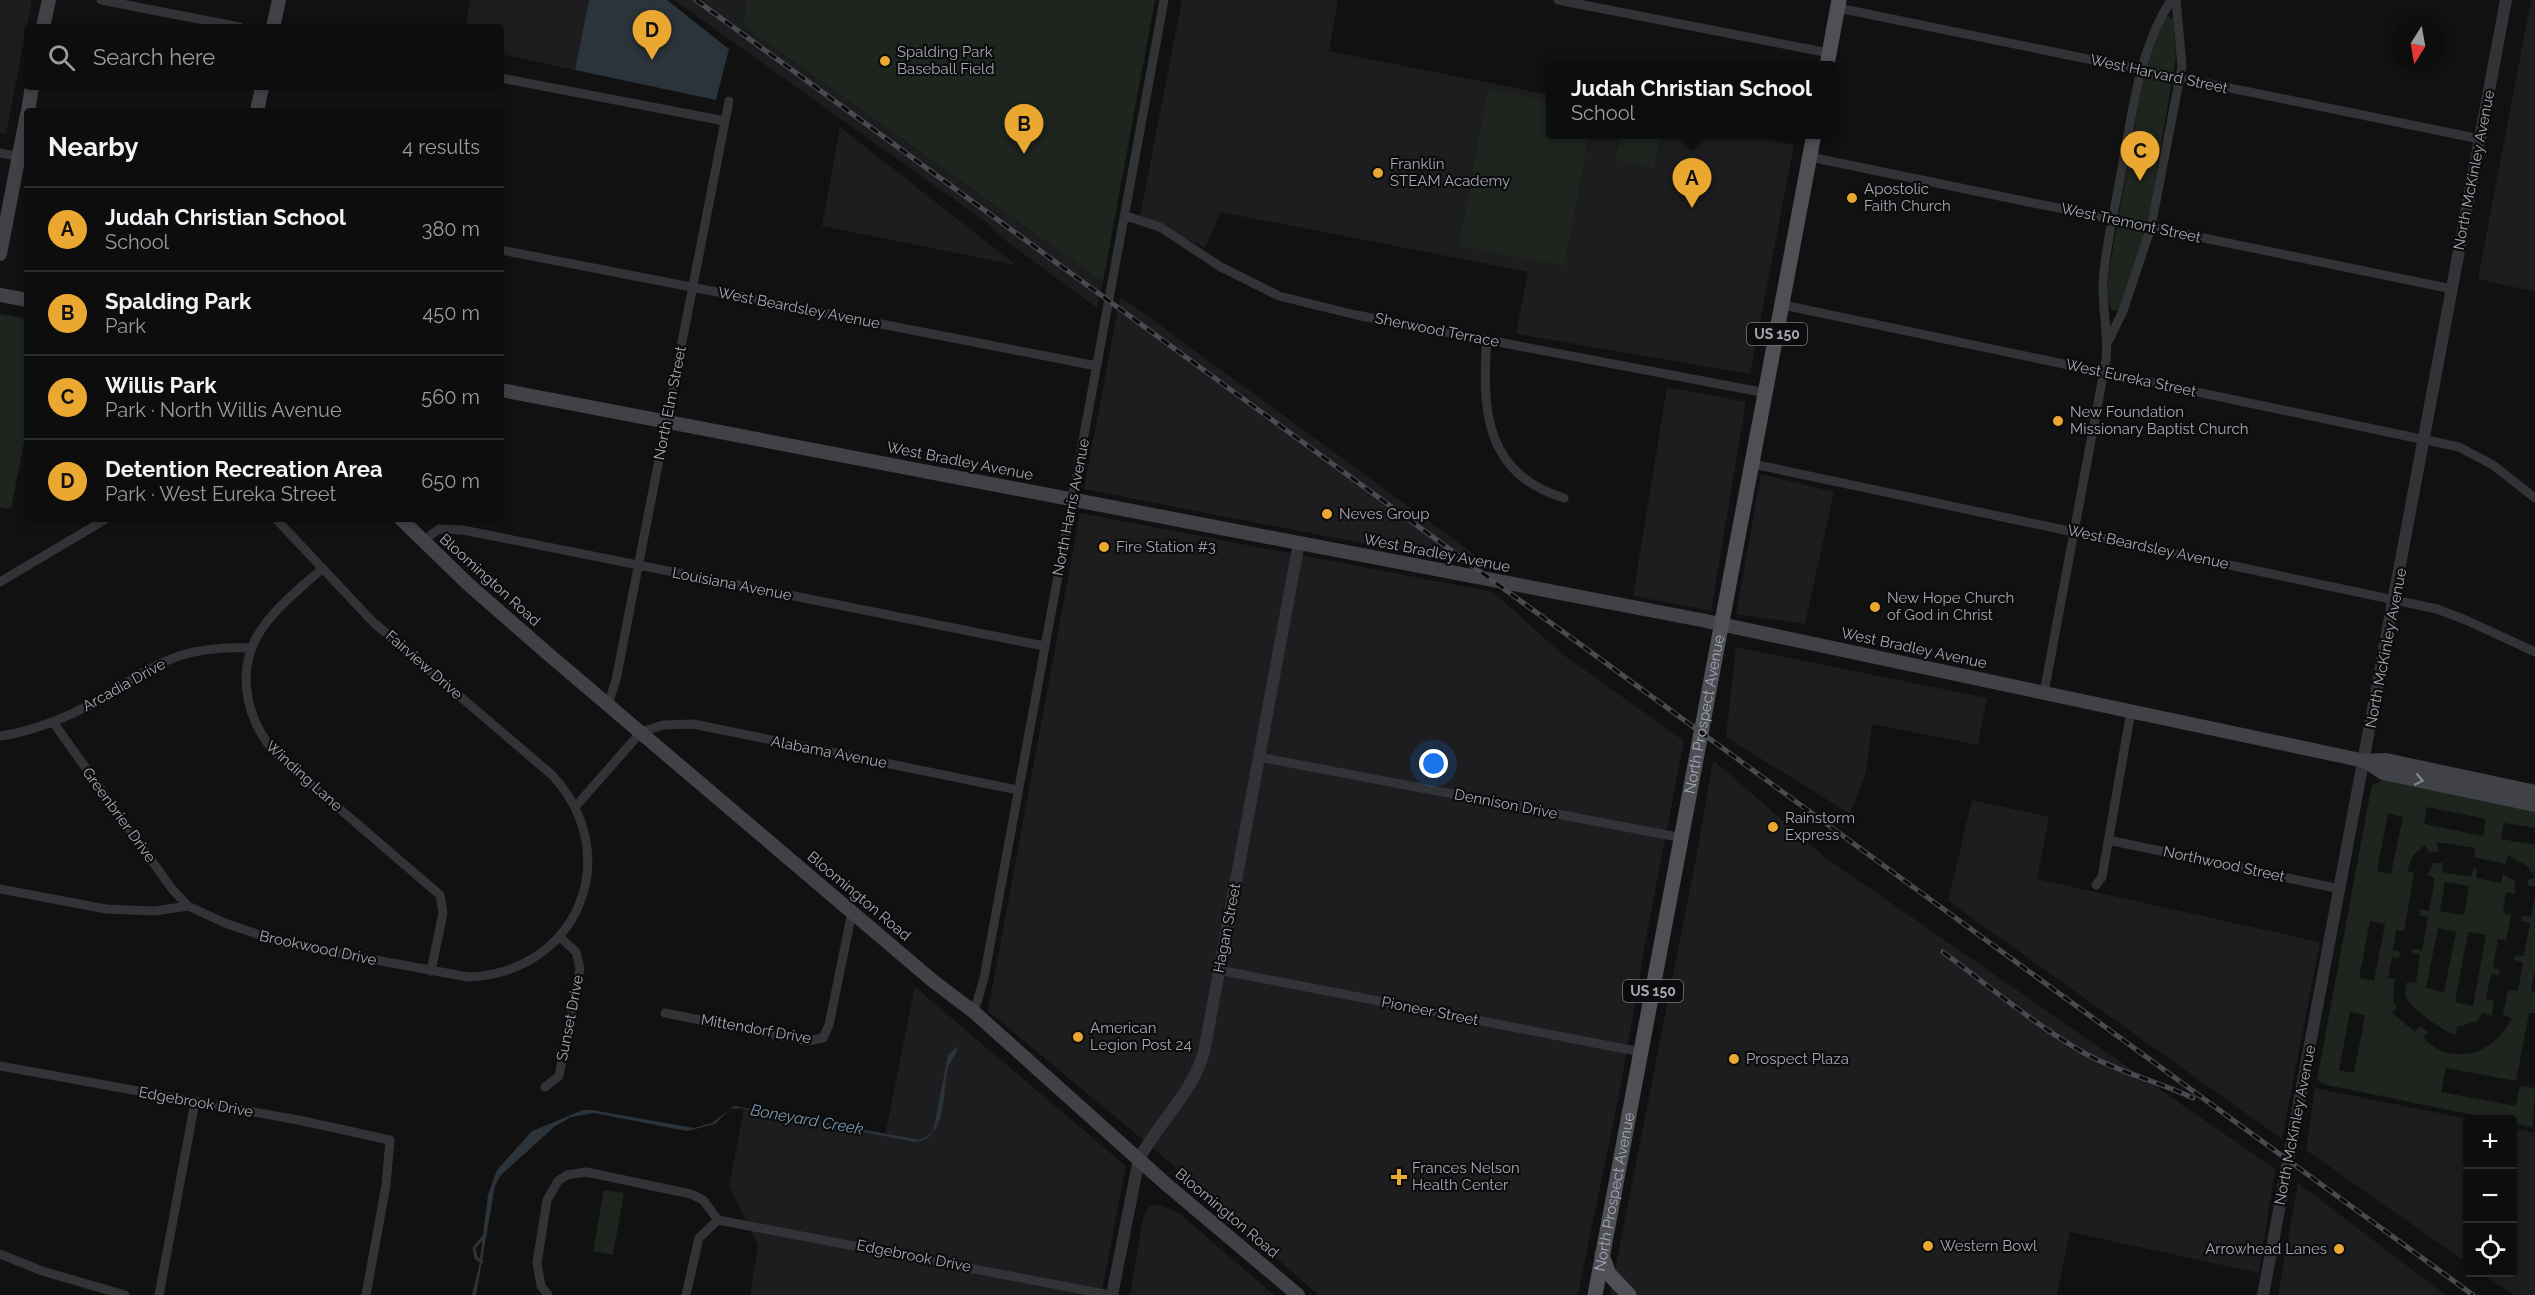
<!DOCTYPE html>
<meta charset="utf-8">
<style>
:root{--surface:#0d0d0e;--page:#1b1b1c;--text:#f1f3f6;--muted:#9a9c9e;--line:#2d2d2e;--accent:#eaa831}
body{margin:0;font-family:Raleway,sans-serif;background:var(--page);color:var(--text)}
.controls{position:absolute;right:18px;bottom:18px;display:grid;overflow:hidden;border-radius:6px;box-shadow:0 3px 9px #0003}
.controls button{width:54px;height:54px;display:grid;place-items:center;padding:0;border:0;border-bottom:2px solid var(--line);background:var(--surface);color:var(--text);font:30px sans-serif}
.compass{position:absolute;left:2391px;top:18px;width:54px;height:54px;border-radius:50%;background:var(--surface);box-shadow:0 3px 9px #0003;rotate:191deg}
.you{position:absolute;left:1434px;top:764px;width:21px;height:21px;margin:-15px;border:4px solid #fff;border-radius:50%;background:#1a73e8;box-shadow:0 0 0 9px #1a73e833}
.badge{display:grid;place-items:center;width:39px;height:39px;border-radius:50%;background:var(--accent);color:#111;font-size:20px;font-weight:700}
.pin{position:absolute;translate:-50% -50px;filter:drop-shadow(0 2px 3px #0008)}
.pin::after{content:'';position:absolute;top:32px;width:21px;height:18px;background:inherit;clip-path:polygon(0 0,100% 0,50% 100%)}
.popup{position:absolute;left:1546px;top:61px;width:291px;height:78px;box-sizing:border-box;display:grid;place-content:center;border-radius:6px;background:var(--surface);filter:drop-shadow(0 2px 4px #0005);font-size:20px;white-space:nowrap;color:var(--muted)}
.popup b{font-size:22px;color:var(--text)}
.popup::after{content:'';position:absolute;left:50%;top:100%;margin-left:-12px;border:12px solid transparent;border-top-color:var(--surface)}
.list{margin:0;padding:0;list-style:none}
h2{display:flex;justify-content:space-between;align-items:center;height:78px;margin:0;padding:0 24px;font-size:26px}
h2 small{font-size:20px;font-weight:400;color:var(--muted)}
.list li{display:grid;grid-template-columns:39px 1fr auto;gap:18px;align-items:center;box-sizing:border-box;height:84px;padding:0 24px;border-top:2px solid var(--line)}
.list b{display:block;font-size:22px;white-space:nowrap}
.list p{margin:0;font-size:20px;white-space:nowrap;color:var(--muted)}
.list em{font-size:20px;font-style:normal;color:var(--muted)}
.icon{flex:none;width:33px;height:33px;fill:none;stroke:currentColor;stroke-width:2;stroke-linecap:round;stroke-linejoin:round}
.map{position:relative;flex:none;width:2535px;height:1295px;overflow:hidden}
.search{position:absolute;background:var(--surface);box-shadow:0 3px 9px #0003;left:24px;top:24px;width:480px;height:66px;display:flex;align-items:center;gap:15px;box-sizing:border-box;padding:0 21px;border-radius:6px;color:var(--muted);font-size:22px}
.panel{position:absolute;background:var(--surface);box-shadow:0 3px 9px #0003;left:24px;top:108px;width:480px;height:414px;border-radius:6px}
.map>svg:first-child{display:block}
.built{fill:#1d1d1f}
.green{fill:#1d251e;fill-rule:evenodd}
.water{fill:#2b343a}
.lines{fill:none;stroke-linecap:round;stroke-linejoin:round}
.stream{stroke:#2b343a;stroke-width:3}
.minor{stroke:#323337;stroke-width:9}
.tertiary{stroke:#323337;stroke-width:12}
.secondary{stroke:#404247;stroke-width:14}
.primary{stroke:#4e5056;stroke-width:15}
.rail-casing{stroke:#494b50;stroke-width:5}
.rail{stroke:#0c0c0d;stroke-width:3;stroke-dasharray:9;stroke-linecap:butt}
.oneway{stroke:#80848d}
.poi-dot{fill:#eaa831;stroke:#0c0c0d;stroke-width:2}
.labels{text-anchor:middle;stroke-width:4.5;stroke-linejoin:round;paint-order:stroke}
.shield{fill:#0c0c0d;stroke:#767981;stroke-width:1.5}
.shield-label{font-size:14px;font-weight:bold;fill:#a3a8b3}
.poi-label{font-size:15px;fill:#a3a8b3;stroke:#0c0c0d;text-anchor:start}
.street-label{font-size:15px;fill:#a3a8b3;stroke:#0c0c0d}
.water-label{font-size:16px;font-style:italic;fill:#7a96ad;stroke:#0c0c0d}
</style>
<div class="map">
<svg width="2535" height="1295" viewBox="0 0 2535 1295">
<rect width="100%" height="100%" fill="#111112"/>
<path class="built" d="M0,0H32L6,134L0,133Z
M471,0H589L575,70L501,54V27H465Z
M674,0H747L742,25L1103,282L1097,308L1006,241L987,223Z
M1182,0H1338L1329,51L1551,95V134H1746L1794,145L1750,374L1516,334L1528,272L1221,212L1205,248L1140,216Z
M2531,0H2535V292L2478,279Z
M840,127L1016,265L822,226Z
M1120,297L1124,299L1494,569L1084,489Z
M1667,387L1746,402L1711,611L1633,596Z
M1761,474L1834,492L1805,624L1736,614Z
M1080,513L1493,592L1561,653L1684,741L1646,938L1621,1085L1578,1295H1318L1160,1154L988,1011Z
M1736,647L1987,698L1978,745L1872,724L1866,772L1850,814L1726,737Z
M1713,760L1826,858L2275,1169L2259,1273L2070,1232L2057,1295H1610L1698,848Z
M1972,800L2049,817L2037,879L2320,942L2282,1139L1948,901Z
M915,987L1126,1166L1101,1295H750L758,1245L729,1187L744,1108L885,1135Z
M2315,1088L2469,1119L2467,1263L2306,1150Z
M2513,1128L2535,1133V1295H2514L2481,1273L2512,1272Z
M2298,1183L2446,1295H2278Z
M1159,1204L1180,1214L1274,1295H1130L1143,1218L1150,1206Z"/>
<path class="green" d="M747,0H1155L1103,282L742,25Z
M2167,15L2173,19L2176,57L2151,204L2141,249L2121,305L2118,310L2112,311C2104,297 2109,275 2111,259L2141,90L2154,39Z
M1488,89L1551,101V134L1589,135L1564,266L1459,246Z
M1621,135H1661L1654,168L1616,160Z
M0,314L27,319V427L11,509L0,507Z
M2385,779L2535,811V828L2504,823L2501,839L2535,845V886H2528V880L2535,877L2527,866L2508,855L2505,864L2474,857L2475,848L2436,842L2439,851L2429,853L2425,845L2413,855L2407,871L2414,873L2404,931L2396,930L2393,950L2400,952L2399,958L2392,957L2388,978L2395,979L2393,1001L2397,1007L2392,1013L2415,1032L2420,1026L2428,1032L2423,1038C2454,1068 2494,1054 2512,1018L2503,1015L2508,990L2518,991L2523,962L2514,960L2515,955L2524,956L2530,923L2521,921L2522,916L2531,917L2535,896V970L2531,991L2535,992V1013H2529L2516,1081L2446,1068L2441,1092L2516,1106L2520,1086L2535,1088L2533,1128L2513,1123L2512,1120L2493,1119L2327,1085L2317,1080L2369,800L2372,785ZM2427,807L2486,819L2483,836L2424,824ZM2388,813L2403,817L2391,874L2377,871ZM2370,921L2385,924L2374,981L2359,978ZM2350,1012L2365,1015L2354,1073L2339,1070Z
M2434,863H2443L2442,872L2471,877L2473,868L2477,869L2476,878L2501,883L2503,874L2515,881V894L2506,892L2503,913L2511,915L2506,940L2498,939L2493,968L2500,970L2499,975L2491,974L2486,999L2494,1001L2492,1016L2483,1013L2477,1021L2457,1027L2456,1035C2444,1033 2411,1008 2406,997C2404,992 2406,987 2407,982L2416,983L2420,955L2412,953L2413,949L2422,950L2428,917L2419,915L2420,909L2429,911L2435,878L2427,875ZM2445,882L2469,886L2464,915L2440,911ZM2438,928L2456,932L2444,992L2426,988ZM2468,932L2486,935L2473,1006L2455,1002Z
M604,1190L624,1193L613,1255L593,1251Z"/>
<path class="water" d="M589,0H667L729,49L716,100L575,70Z
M958,1046C957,1056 949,1061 947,1071C943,1094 946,1140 915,1142L740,1108L730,1109L715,1124L687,1131L594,1113L571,1117L554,1127L500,1176L495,1186L476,1295H472L479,1267L488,1195L497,1170L532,1131L583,1110H592L694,1128L712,1123L734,1106L920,1140L933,1132L948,1055Z"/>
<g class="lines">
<path class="stream" d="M482,1262L476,1258L474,1248L485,1235"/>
<path class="minor" d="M101,0L240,27
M1558,0L1829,53
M1838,8L2480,139
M501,78L725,121
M0,153L27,158
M1810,157L2452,289
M1126,216L1160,227L1221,267L1279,296L1356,315L1766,393
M501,250L1097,366
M1783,305L2459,447L2493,465L2535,498
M1487,340C1481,410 1486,475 1564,498
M2109,340L2123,311L2151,227L2182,66L2176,0
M1753,464L2437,609L2466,620L2535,652
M423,541L439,529L463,530L1044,646
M323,568C304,585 282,602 266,623C233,665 244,719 278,756L440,895L443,913L431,971
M0,582L106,519
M2044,693L2106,360C2109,334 2102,309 2103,283C2105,248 2114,213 2120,179C2132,118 2137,53 2171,0
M608,705L616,680L729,101
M53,722L172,889L188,906
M0,736C35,731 68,717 99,700C125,684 150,666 179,656C203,648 227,647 252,648
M1259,757L1683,838
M576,806L641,732L663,725L693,724L1018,790
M2108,840L2340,889
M2096,885L2102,877L2131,711
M0,889L106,909L155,911L188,906L225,923L283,943L468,977C577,973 627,856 552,775L373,622L276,519
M1219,970L1641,1052
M974,1012L984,978L1164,0
M665,1013L808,1041L823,1038L829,1025L852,912
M0,1066L298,1120L390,1140L386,1185L366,1295
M545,1087L559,1076L580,968L576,952L560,937
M0,1254L42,1271L125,1295
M159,1295L195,1102
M548,1295L541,1286L537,1263L547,1200L558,1181L567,1175L586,1172L691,1194L703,1200L718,1220L1110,1295
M686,1295L699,1238L718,1220"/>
<path class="tertiary" d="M1112,1295L1139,1159C1159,1121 1192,1094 1204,1052L1299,543
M2263,1295L2506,0"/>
<path class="secondary" d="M43,27L49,0
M273,27L279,0
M28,111L32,87
M257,111L262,87
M0,254L27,114
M0,295L27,300
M501,390L1701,620L2365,761L2386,760L2535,792
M401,519L468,584L547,653L933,981L974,1012L1166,1184L1298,1295
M2365,761L2383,773L2535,805"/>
<g class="primary">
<path d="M1827,65L1839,0"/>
<path d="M1602,1255L1609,1274L1629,1295"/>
<path id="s1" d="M1595,1295L1814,134"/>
</g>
<g class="rail-casing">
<path id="rail" d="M696,0L2473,1295
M1943,952C1990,987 2035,1025 2086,1054C2120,1073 2158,1081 2193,1098"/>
</g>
<use href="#rail" class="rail"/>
</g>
<defs><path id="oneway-chevron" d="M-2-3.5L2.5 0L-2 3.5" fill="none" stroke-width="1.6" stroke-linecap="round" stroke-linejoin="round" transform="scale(1.5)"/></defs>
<use class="oneway" href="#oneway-chevron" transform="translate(2419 780) rotate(12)"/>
<g class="poi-dot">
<circle cx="885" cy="61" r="6"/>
<circle cx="1378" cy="173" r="6"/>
<circle cx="1852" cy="198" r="6"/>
<circle cx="2058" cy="421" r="6"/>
<circle cx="1327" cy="514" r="6"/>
<circle cx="1104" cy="547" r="6"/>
<circle cx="1875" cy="607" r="6"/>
<circle cx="1773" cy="827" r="6"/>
<circle cx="1078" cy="1037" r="6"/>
<circle cx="1734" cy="1059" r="6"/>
<path d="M1396 1168h6v6h6v6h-6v6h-6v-6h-6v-6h6z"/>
<circle cx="1928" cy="1246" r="6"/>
<circle cx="2339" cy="1249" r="6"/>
</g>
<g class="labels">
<g class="shield">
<rect x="1747" y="323" width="60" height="22" rx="4.5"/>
<rect x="1623" y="980" width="60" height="22" rx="4.5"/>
</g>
<g class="shield-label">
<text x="1777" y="339">US 150</text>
<text x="1653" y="996">US 150</text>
</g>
<g class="poi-label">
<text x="897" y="57">Spalding Park<tspan x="897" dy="17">Baseball Field</tspan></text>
<text x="1390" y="169">Franklin<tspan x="1390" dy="17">STEAM Academy</tspan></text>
<text x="1864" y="194">Apostolic<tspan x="1864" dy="17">Faith Church</tspan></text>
<text x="2070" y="417">New Foundation<tspan x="2070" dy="17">Missionary Baptist Church</tspan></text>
<text x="1339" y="519">Neves Group</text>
<text x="1116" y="552">Fire Station #3</text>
<text x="1887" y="603">New Hope Church<tspan x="1887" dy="17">of God in Christ</tspan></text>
<text x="1785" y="823">Rainstorm<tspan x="1785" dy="17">Express</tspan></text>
<text x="1090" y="1033">American<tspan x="1090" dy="17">Legion Post 24</tspan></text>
<text x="1746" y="1064">Prospect Plaza</text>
<text x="1412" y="1173">Frances Nelson<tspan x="1412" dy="17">Health Center</tspan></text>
<text x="1940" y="1251">Western Bowl</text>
<text x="2327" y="1254" text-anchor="end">Arrowhead Lanes</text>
</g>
<g class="street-label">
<text transform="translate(2159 74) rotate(12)" y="5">West Harvard Street</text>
<text transform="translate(2474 170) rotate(-79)" y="5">North McKinley Avenue</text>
<text transform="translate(2131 223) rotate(12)" y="5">West Tremont Street</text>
<text transform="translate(799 308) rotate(11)" y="5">West Beardsley Avenue</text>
<text transform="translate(1437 330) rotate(11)" y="5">Sherwood Terrace</text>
<text transform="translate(2131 378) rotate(12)" y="5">West Eureka Street</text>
<text transform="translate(670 403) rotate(-79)" y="5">North Elm Street</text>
<text transform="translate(960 461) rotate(11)" y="5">West Bradley Avenue</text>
<text transform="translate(1071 507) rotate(-79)" y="5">North Harris Avenue</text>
<text transform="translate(2148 547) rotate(12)" y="5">West Beardsley Avenue</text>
<text transform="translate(1437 553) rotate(11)" y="5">West Bradley Avenue</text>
<text transform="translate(490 580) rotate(42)" y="5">Bloomington Road</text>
<text transform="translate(732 584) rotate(11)" y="5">Louisiana Avenue</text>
<text transform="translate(1914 648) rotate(12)" y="5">West Bradley Avenue</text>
<text transform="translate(2386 648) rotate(-79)" y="5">North McKinley Avenue</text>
<text transform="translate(424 665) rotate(41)" y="5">Fairview Drive</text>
<text transform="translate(124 685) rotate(-29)" y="5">Arcadia Drive</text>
<text dy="5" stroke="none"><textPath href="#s1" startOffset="591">North Prospect Avenue</textPath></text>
<text transform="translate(829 752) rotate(11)" y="5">Alabama Avenue</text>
<text transform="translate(304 776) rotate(42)" y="5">Winding Lane</text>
<text transform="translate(1506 804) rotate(11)" y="5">Dennison Drive</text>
<text transform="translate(119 815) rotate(54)" y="5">Greenbrier Drive</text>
<text transform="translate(2224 864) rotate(12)" y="5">Northwood Street</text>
<text transform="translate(859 896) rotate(40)" y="5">Bloomington Road</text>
<text transform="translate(1227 928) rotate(-79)" y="5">Hagan Street</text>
<text transform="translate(318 948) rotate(12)" y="5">Brookwood Drive</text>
<text transform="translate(1430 1011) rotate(11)" y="5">Pioneer Street</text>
<text transform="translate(570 1018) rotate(-79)" y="5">Sunset Drive</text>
<text transform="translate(756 1029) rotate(10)" y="5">Mittendorf Drive</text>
<text transform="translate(196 1102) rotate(10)" y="5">Edgebrook Drive</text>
<text transform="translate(2295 1125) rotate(-79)" y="5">North McKinley Avenue</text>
<text dy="5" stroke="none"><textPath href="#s1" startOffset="105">North Prospect Avenue</textPath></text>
<text transform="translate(1227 1213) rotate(40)" y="5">Bloomington Road</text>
<text transform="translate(914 1256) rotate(11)" y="5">Edgebrook Drive</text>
</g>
<g class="water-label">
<text transform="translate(807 1119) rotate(10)" y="6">Boneyard Creek</text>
</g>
</g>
</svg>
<div class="controls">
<button>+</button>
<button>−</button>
<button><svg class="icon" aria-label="locate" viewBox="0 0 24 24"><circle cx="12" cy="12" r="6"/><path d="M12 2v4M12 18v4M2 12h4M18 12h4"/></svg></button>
</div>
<svg class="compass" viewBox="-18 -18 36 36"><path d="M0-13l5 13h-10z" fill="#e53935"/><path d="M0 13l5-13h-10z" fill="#9a9c9e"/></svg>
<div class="you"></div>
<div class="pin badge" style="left:1692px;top:208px">A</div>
<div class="popup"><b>Judah Christian School</b>School</div>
<div class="pin badge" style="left:1024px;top:154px">B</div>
<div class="pin badge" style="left:2140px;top:181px">C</div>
<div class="pin badge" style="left:652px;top:60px">D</div>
<div class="search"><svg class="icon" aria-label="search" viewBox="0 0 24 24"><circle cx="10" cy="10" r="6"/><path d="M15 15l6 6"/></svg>Search here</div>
<section class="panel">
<h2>Nearby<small>4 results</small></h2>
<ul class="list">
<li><span class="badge">A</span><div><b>Judah Christian School</b><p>School</p></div><em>380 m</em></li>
<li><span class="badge">B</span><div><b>Spalding Park</b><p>Park</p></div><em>450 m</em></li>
<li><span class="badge">C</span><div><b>Willis Park</b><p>Park · North Willis Avenue</p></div><em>560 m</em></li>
<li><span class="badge">D</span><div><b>Detention Recreation Area</b><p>Park · West Eureka Street</p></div><em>650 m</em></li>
</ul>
</section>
</div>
